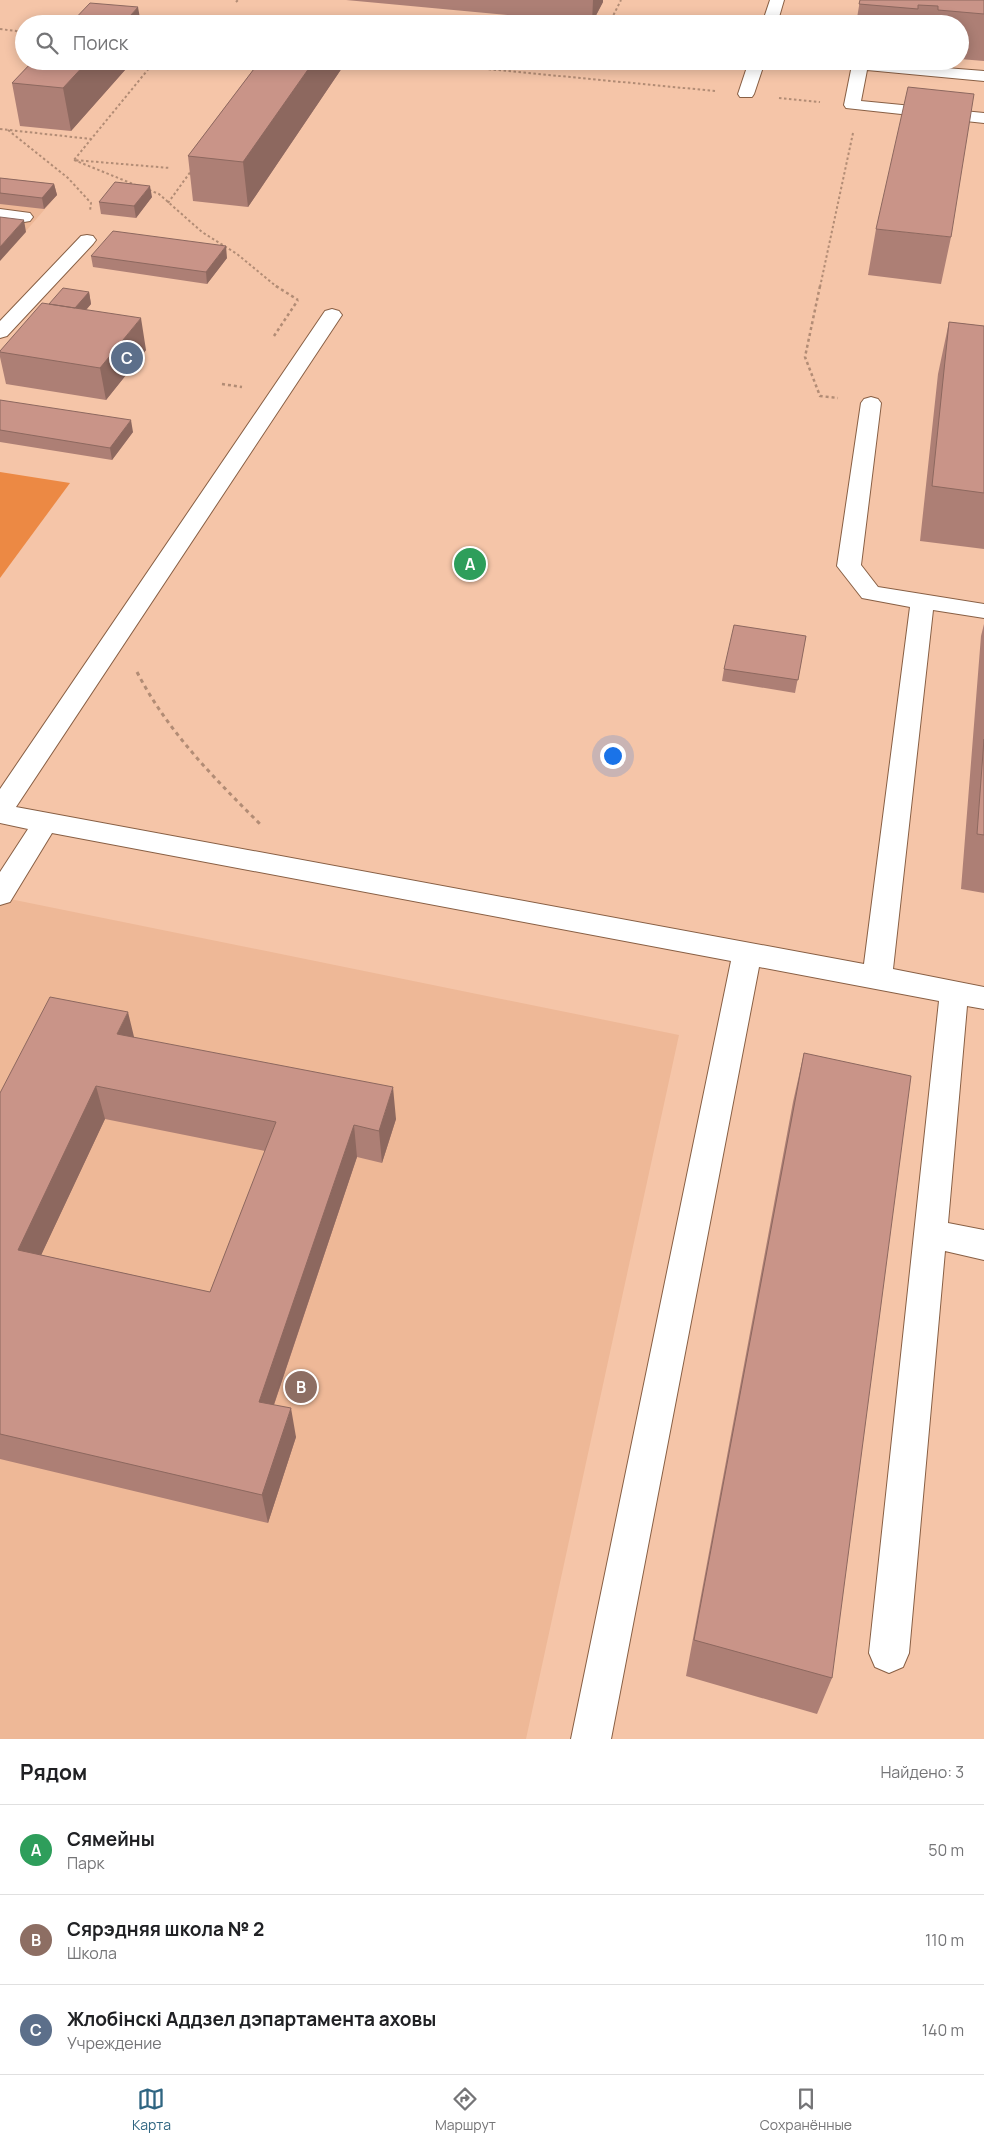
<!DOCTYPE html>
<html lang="ru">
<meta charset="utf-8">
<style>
:root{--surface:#fff;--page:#f6f6f6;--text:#202124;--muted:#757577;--line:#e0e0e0;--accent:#2f6581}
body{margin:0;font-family:Manrope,sans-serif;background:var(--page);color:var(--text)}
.you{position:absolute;left:612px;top:755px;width:18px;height:18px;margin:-12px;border:4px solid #fff;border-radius:50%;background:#1a73e8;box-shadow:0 0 0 8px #1a73e833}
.badge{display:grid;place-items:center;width:32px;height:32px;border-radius:50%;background:var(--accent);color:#fff;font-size:16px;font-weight:700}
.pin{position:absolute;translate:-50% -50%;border:2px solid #fff;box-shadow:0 1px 5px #0006}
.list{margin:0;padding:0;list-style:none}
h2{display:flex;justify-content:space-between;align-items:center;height:65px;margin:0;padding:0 20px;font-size:21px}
h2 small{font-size:16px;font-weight:400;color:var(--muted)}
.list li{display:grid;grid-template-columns:32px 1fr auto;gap:15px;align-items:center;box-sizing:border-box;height:90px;padding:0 20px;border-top:1px solid var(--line)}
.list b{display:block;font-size:19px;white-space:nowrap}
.list p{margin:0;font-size:16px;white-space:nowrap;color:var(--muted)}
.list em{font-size:16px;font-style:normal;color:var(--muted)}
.icon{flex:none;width:28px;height:28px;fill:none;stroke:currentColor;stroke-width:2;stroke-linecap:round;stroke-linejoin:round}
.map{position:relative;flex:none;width:984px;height:1739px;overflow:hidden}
.search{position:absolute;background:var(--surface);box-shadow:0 2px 12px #0003;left:15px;right:15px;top:15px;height:55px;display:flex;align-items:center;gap:12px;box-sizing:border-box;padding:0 18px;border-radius:28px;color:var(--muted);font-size:19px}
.sheet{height:335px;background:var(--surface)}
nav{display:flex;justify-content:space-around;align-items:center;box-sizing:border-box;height:70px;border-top:1px solid var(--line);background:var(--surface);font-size:14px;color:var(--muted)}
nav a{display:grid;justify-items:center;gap:2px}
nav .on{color:var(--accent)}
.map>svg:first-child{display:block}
.built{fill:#eeb897}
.green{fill:#ec8944}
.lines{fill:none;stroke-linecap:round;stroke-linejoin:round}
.minor-casing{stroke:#885f44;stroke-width:2}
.path-far2{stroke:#b28c75;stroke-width:2;stroke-dasharray:2.5 2.5;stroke-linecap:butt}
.path-far1{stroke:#b28c75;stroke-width:2.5;stroke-dasharray:3 3;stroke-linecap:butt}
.path{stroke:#b28c75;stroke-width:3;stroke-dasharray:4 4;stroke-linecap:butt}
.minor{fill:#fff;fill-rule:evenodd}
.wall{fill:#ad7f75;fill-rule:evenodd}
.shaded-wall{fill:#8d685f}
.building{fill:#c99488;stroke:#8d685f;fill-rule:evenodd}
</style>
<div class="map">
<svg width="984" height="1739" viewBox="0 0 984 1739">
<rect width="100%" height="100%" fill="#f5c5a8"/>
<path class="built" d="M0,188L57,195L0,261Z
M0,897L679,1035L526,1739H0Z"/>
<path class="green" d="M0,472L70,483L0,578Z"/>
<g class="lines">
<g class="minor-casing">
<path id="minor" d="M770,0H784L777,24H762Z
M749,61H765L754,94L752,97H740L738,94Z
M856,61L984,71V81L867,70L861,101L984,113V123L846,108L844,105L852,65Z
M0,209L30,213L33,217L30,221L24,222L0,219Z
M87,235L93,236L96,240L93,244L7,336L0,338V321L81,236Z
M332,309L339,311L342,315L16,807L864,964L910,607L862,598L837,566L861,403L864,399L871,397L878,399L881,403L861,565L878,587L984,604V618L933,610L893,969L984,987V1009L967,1006L948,1223L984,1230V1260L945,1251L909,1653L903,1667L889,1673L875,1667L869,1653L939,1001L759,967L611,1739H571L731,961L52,833L10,902L0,905V872L28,829L0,823V789L325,311Z"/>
</g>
<path class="path-far2" d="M236,2L238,0
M281,23L286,24
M609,24L621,0
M0,29L24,32
M155,61L74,160L170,168
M404,61L715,91
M779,98L820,102
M0,129L91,139
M8,130L68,178L91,203L90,211
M74,160L138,186
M149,190L159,194L202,232L237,254L277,287
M168,203L191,171
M820,287L853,133"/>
<path class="path-far1" d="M276,286L298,300
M820,286L805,357L820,396L838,398
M274,336L298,300
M222,384L242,387"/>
<path class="path" d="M137,672C168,732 214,778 261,825"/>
<use href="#minor" class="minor"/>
</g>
<path class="wall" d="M346,0H603V2L592,23Z
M860,0H984V61L960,59V24H856Z
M33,61H133L71,131L20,126L12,83Z
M260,61H342V68L248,207L193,201L188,156Z
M0,178L54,184L57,195L44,209L0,204Z
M152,197L136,218L101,214L99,202Z
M876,229L951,237L941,284L868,275Z
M91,256L227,258L207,284L93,267Z
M89,292L91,304L86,310L146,350L106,400L6,384L0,357V351L49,304Z
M949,322L984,326V549L920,541L938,374Z
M0,400L133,432L112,460L0,442Z
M984,624V893L961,889L981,636Z
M806,636L795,693L722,681L724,669Z
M134,1038L396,1119L382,1163L357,1157L274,1405L296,1437L268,1523L0,1459V1093ZM105,1119L265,1151L210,1292L41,1255Z
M804,1053L832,1678L817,1714L686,1676L793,1102Z"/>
<path class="shaded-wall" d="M593,0H603V2L592,23Z
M138,7L141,24H123Z
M88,61H133L71,131L63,88Z
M314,61H342V68L248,207L243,162Z
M54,184L57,195L44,209L42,198Z
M150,186L152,197L136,218L134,206Z
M24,220L26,232L0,261V247Z
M226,246L227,258L207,284L206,272Z
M89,292L91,304L63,337L60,325Z
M141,318L146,350L106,400L100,368Z
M131,420L133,432L112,460L110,448Z
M128,1012L136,1045L117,1034Z
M96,1086L105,1119L29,1281L18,1250Z
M393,1087L396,1119L382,1163L379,1131Z
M354,1125L357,1157L265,1431L259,1402Z
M291,1408L296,1437L268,1523L262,1495Z"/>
<path class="building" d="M860,0H984V14L938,10V6L918,5V9L859,4Z
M90,3L138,7L123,24H70Z
M290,21L320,24H288Z
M33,61H88L63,88L12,83Z
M260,61H314L243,162L188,156Z
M908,87L974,94L951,237L876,229Z
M0,178L54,184L42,198L0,193Z
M115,182L150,186L134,206L99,202Z
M0,217L24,220L0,247Z
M113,231L226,246L206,272L91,256Z
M63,288L89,292L75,308L49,304Z
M42,303L141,318L100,368L0,352V351Z
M949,322L984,326V493L932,486Z
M0,400L131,420L110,448L0,430Z
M734,625L806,636L798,680L724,669Z
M984,739V835L977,834Z
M50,997L128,1012L117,1034L393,1087L379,1131L354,1125L259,1402L291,1408L262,1495L0,1434V1093ZM96,1086L276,1122L210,1292L18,1250Z
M804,1053L911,1076L832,1678L694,1640Z"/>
</svg>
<div class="you"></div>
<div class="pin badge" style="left:470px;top:564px;background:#2e9e5b">A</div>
<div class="pin badge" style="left:301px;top:1387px;background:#8d6e63">B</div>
<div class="pin badge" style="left:127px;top:358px;background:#5c6f8a">C</div>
<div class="search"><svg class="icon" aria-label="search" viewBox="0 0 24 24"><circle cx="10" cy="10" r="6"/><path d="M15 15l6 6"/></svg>Поиск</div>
</div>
<section class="sheet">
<h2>Рядом<small>Найдено: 3</small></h2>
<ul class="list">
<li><span class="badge" style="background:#2e9e5b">A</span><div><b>Сямейны</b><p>Парк</p></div><em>50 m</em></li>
<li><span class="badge" style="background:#8d6e63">B</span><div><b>Сярэдняя школа № 2</b><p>Школа</p></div><em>110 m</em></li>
<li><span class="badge" style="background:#5c6f8a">C</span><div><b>Жлобінскі Аддзел дэпартамента аховы</b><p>Учреждение</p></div><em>140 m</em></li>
</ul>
</section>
<nav>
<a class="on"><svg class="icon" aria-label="map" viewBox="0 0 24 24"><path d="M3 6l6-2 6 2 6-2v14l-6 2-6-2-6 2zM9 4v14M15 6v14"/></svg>Карта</a>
<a><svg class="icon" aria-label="directions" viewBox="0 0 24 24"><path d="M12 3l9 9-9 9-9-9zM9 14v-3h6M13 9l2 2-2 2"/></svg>Маршрут</a>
<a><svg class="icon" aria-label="saved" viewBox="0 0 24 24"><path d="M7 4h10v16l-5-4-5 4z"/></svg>Сохранённые</a>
</nav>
